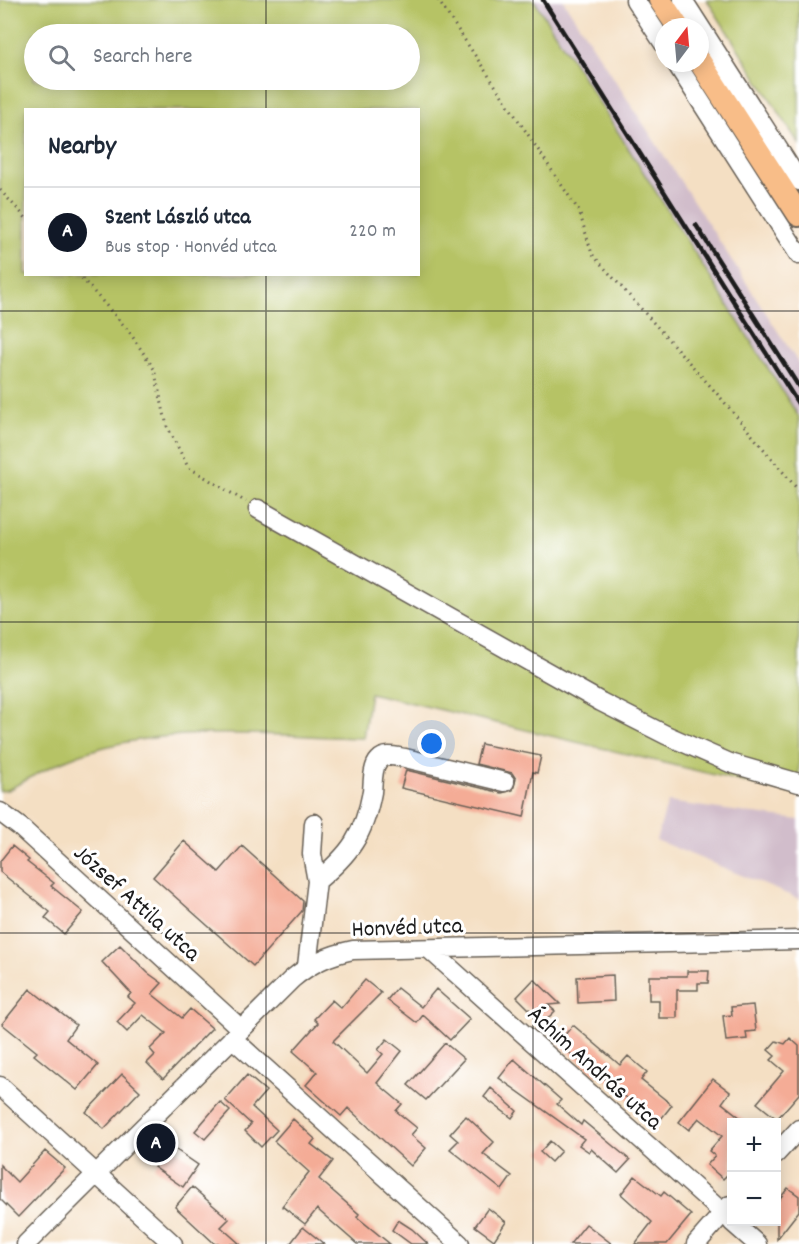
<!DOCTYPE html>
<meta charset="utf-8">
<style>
:root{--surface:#fff;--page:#f6f6f7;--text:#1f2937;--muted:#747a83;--line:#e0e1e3;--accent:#111827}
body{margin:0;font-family:Dekko,sans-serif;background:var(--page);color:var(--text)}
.controls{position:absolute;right:18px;bottom:18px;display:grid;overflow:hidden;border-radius:0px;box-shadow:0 3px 15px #0003}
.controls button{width:54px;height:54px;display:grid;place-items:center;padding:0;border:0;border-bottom:2px solid var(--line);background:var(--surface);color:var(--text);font:30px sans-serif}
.compass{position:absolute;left:655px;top:18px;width:54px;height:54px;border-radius:50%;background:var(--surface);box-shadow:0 3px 15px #0003;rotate:16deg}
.you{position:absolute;left:432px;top:744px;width:21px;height:21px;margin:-15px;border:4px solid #fff;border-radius:50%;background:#1a73e8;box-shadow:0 0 0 9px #1a73e833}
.badge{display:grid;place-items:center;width:39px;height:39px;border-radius:50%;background:var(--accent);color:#fff;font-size:20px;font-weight:700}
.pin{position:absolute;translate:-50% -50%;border:3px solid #fff;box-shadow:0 2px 6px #0006}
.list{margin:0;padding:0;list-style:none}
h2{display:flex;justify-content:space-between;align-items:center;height:78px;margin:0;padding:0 24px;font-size:26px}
h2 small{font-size:20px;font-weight:400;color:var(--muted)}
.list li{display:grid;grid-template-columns:39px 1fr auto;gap:18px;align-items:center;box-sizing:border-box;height:90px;padding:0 24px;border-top:2px solid var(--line)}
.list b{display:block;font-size:22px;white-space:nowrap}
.list p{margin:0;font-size:20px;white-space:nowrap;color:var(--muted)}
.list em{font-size:20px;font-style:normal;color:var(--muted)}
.icon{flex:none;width:33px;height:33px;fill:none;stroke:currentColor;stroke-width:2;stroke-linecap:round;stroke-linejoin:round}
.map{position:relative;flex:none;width:799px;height:1244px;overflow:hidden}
.search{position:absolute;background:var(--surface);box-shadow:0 3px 15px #0003;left:24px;top:24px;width:396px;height:66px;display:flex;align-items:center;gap:15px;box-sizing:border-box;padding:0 21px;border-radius:33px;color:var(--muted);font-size:22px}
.panel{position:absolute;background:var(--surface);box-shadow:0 3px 15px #0003;left:24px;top:108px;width:396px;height:168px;border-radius:0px}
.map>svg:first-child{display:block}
.industrial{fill:#d1bdcb}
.green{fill:#b6c365;stroke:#697040;stroke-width:1.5;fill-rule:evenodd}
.building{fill:#f4ac96}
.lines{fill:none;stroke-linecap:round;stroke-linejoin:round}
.minor-casing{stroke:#686056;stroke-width:21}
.major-casing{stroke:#686056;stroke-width:26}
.path{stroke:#686056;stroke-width:3;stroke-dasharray:1.5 4.5;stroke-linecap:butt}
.minor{stroke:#fff;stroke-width:18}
.major{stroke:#f8bd88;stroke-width:22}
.rail{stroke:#1c1c1c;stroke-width:4.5}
.grid{fill:none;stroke:#1c1c1c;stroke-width:1.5;stroke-opacity:0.55}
.labels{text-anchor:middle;stroke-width:6;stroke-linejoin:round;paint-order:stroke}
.street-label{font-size:24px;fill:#1c1c1c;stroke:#fff}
</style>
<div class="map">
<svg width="799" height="1244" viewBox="0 0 799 1244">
<rect width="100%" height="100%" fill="#fff"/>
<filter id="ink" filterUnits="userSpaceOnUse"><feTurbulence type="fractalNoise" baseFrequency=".0167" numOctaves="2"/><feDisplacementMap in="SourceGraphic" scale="12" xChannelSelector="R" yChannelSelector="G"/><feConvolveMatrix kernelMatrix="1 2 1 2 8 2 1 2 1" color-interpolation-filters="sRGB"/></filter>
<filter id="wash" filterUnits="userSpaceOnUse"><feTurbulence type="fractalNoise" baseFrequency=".008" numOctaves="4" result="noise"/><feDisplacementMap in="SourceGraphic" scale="24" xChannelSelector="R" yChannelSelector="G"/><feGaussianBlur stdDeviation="1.35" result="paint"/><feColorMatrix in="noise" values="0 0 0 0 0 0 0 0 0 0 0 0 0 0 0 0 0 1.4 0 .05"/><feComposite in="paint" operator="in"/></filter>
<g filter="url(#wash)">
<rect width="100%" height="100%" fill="#f4dfc3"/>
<path class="industrial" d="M534,0H563L799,364V417Z
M668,802L799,820V899L656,840Z"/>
<path class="green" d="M0,0H534L799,417V795L370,693L363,738C273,736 178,724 90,751C61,760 34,775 8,790L0,791ZM34,34H410V80H34ZM26,110H418V274H26Z
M707,0H799V144Z"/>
<g id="blocks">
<path class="building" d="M481,744L541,756L537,773L533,772L524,817L401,788L406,770L502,793L513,790L516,779L512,773L476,764Z
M184,841L219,872L242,846L303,901L302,911L253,966L153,877Z
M12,846L29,860L27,862L54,883L51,886L83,912L64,934L45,918L50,912L0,872V861Z
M120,945L148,973L162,983L152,994L182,1018L190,1009L212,1028L163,1079L147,1063L155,1055L150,1049L166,1033L143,1015L127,1032L117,1022L135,1003L128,997L131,993L102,962Z
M687,971H709L708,983H698V990H677V1018H659V1000H649V976H687Z
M613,975L614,1001L578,1003L577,977Z
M534,979L560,1004L548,1005L555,1011L543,1023L517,997Z
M365,980L381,993L333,1041L367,1073L383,1054L378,1050L387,1039L402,1051L377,1083L402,1104L396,1111L417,1128L411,1135L426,1148L411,1166L348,1108L341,1116L306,1085L317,1072L293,1051L318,1023L314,1019L332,1000L341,1008Z
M397,988L421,1007L436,989L470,1019L450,1040L423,1015L417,1023L387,1000Z
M30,989L76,1025L66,1039L98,1065L77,1090L34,1055L37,1052L2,1024Z
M753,1005L756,1031L746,1032L747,1039L726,1041L723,1016L732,1015L731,1007Z
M573,1025L620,1065L628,1056L647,1072L641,1080L672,1105L657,1124L598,1073L596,1075L558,1043Z
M790,1038L799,1046V1094L777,1119L757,1103L784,1071L771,1060L775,1056L768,1050L776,1041L785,1044Z
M445,1043L464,1059L426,1100L408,1085Z
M514,1059L561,1100L557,1104L581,1125L583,1121L630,1160L618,1173L591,1149L589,1152L579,1145L584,1139L499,1078Z
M122,1074L140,1091L104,1129L86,1112Z
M247,1075L266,1091L252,1107L277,1130L261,1147L245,1131L251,1124L225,1100Z
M713,1079L730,1092L722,1103L746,1122H732V1170L723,1179L707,1165L715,1156L709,1151L722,1136L699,1118L689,1130L679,1122Z
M491,1088L517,1111L512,1118L484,1097Z
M220,1102L230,1111L205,1139L195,1131Z
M466,1116L494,1142L483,1154L512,1176L502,1190L450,1149L458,1141L450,1134Z
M293,1119L315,1139L311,1144L333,1161L319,1179L359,1214L357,1217L390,1244H357L317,1209L305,1224L282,1206L309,1172L274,1141Z
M550,1141L561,1151L551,1162L540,1152Z
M169,1145L198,1165L183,1187L154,1167Z
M45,1151L65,1168L18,1217L0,1199V1165L17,1182Z
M635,1176L661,1196L664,1192L691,1215L667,1244H635L652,1222L621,1194Z
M192,1187L229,1219L221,1227L240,1244H215L175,1207Z
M788,1188L799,1196V1211L777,1239V1202Z
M488,1208L506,1222L494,1240L475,1226Z
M398,1220L412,1229L428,1244H411L392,1230Z
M586,1224L612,1244H570Z
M303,1227L324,1244H290Z"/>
</g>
</g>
<g filter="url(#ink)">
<use href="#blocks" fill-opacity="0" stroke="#686056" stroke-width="1.5"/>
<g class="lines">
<g class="minor-casing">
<path id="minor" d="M635,0L664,44
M683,0L799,181
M676,63L799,255
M258,509L601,702L666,735L730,763L799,783
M0,812L20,827L241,1029
M317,881C350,854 364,835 372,792C373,783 372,767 379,760C385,753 397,757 405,758L505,782
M429,949L732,1221
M307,966L317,881L312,854L314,823
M232,1038L460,1244
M0,1086L173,1244
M776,1154L799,1129
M732,1222L757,1244
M26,1244L292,979C311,963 329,955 353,950L799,940
M696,1244L730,1205"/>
</g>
<g class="major-casing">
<path id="major" d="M660,0L678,27
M700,62L799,215"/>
</g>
<path class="path" d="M438,0L579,211L592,254L720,397L799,491
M0,190L26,218
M78,274L128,330L154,369L167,426L188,467L246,502"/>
<use href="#minor" class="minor"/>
<use href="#major" class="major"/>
<path class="rail" d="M543,0L799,405
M696,225L799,387"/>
</g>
</g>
<path class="grid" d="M266,0V34M533,0V1244M266,80V110M266,274V1244M0,311H799M0,622H799M0,933H799"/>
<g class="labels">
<g class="street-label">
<text transform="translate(138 902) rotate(42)" y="8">József Attila utca</text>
<text transform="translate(407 926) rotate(-2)" y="8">Honvéd utca</text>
<text transform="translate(596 1067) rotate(42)" y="8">Áchim András utca</text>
</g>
</g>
</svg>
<div class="controls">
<button>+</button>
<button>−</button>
</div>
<svg class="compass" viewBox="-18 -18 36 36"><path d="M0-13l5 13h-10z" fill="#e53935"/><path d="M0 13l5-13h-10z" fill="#747a83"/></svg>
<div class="you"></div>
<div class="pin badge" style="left:156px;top:1143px">A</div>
<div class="search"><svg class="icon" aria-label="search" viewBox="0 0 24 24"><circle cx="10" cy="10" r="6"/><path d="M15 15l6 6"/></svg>Search here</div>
<section class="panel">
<h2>Nearby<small></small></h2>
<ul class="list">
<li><span class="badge">A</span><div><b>Szent László utca</b><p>Bus stop · Honvéd utca</p></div><em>220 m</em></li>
</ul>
</section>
</div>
